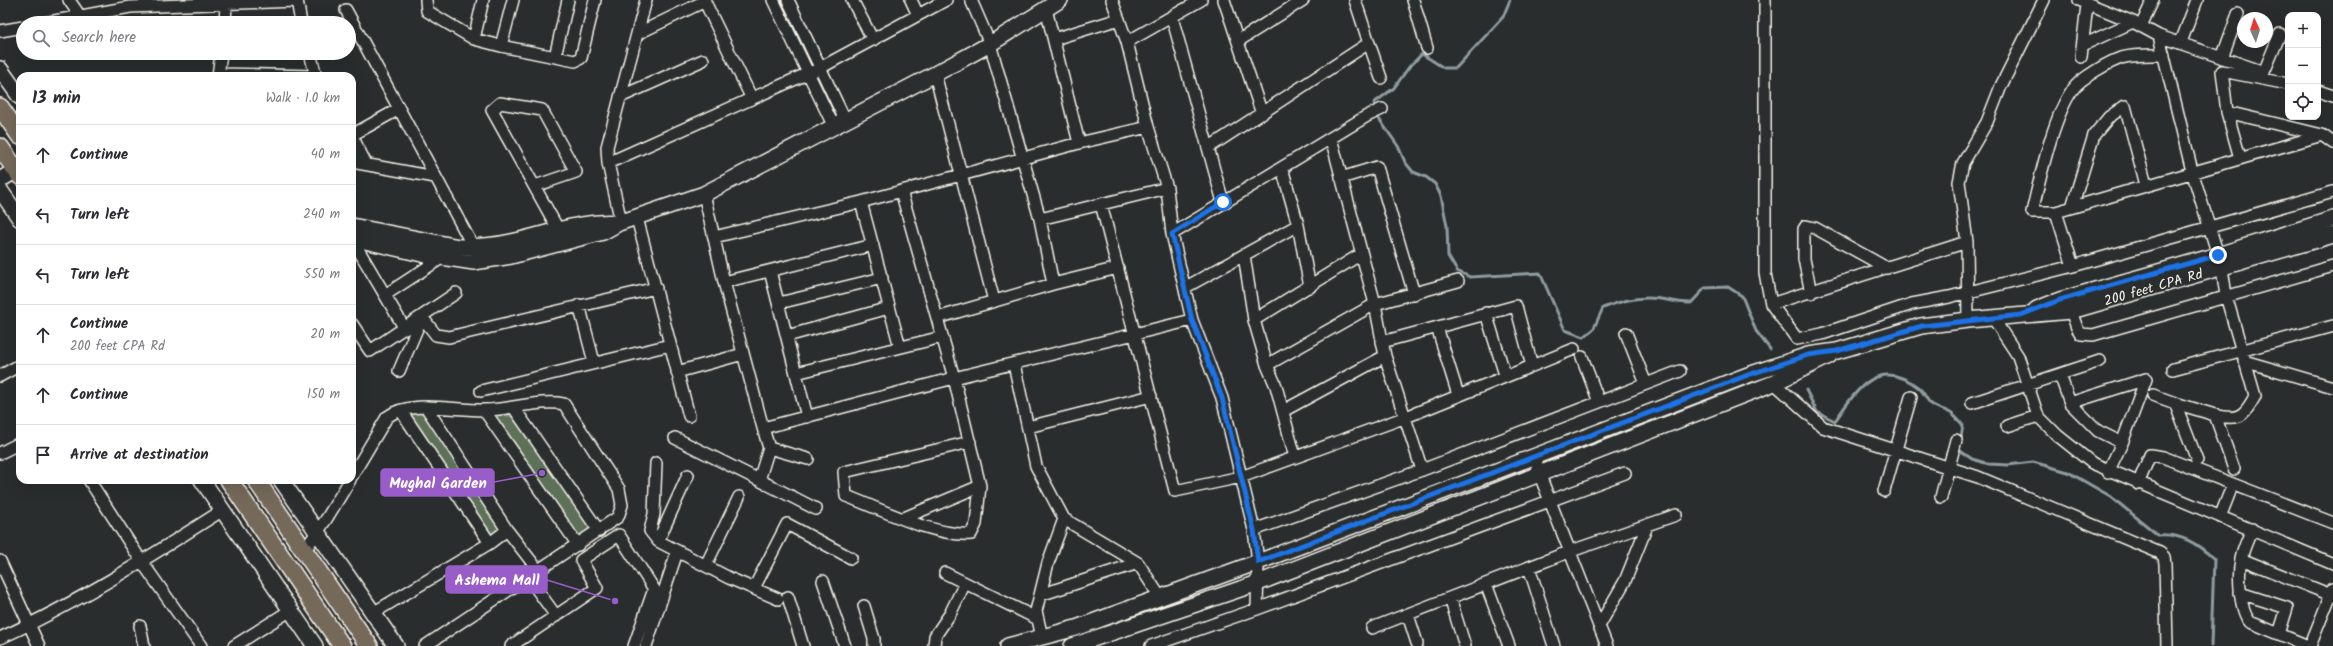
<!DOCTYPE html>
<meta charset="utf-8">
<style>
:root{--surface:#fff;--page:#f2f2f3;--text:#2b2b33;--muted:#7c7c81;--line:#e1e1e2}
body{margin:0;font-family:Kalam,sans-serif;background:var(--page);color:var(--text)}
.controls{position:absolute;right:12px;top:12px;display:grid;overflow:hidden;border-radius:8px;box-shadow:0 4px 16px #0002}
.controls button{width:36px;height:36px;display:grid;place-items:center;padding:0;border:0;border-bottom:1px solid var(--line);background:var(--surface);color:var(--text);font:20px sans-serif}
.compass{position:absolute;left:2237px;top:12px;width:36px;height:36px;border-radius:50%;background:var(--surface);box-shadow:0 4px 16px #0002;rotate:356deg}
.stop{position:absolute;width:12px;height:12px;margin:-9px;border:3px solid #1a73e8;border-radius:50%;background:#fff}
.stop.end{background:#1a73e8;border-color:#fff;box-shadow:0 1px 4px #0008}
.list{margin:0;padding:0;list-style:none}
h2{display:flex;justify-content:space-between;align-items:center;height:52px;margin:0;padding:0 16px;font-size:17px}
h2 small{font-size:13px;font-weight:400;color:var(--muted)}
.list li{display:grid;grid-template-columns:26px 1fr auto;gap:12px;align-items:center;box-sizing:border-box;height:60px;padding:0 16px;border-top:1px solid var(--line)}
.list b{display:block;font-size:15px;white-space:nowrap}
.list p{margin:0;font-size:13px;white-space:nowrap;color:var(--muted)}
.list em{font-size:13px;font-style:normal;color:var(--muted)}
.icon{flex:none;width:22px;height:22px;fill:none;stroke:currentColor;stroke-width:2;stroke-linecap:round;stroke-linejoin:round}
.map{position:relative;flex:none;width:2333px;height:646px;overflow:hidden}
.search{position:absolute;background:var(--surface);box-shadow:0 4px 16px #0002;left:16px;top:16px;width:340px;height:44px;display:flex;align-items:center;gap:10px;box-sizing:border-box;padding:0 14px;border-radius:22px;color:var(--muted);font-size:15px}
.panel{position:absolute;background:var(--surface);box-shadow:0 4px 16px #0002;left:16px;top:72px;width:340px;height:412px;border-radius:12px}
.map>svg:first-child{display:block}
.green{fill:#5d7059;stroke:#a8b0a0}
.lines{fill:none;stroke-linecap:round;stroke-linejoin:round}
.stream{stroke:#8f9ca0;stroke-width:3}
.street-casing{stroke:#f4f1e8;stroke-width:14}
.secondary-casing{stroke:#f4f1e8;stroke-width:18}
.primary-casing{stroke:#f4f1e8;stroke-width:20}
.street{stroke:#2a2d2e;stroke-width:11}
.secondary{stroke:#2a2d2e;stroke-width:15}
.primary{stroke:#746a5a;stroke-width:17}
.route{stroke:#1a73e8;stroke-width:5}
.labels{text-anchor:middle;stroke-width:3;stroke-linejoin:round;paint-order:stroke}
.street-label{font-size:14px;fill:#f4f1e8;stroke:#2a2d2e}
.leader{fill:none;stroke:#995dc9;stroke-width:1.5}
.callout-dot{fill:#995dc9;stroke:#2a2d2e;stroke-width:1.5}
.callout{fill:#995dc9;stroke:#995dc9;stroke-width:1.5}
.callout-label{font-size:15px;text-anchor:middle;font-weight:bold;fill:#fff}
</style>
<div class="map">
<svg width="2333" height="646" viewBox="0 0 2333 646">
<rect width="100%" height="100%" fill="#2a2d2e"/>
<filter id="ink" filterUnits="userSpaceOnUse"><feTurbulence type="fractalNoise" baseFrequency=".025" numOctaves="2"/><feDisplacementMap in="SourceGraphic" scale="8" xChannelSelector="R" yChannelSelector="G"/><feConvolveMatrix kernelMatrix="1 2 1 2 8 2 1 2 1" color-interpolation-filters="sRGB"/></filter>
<g filter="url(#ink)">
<path class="green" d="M423,410L501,527L491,536L408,413Z
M491,415L511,416L593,531L579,539Z"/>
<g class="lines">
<path class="stream" d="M1510,0L1503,17L1456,68H1444L1422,54L1409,67L1394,88L1374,103L1377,116L1398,146L1405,162L1413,172L1426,177L1435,184L1441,196L1447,226L1448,256L1457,271L1470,277L1540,273L1565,330L1584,337L1593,330L1603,308C1624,299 1645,295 1667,300C1676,302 1682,303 1691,303L1705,288L1728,287L1742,296L1756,331L1770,349
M1806,390L1817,412L1835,421C1857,389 1878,356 1919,388C1924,392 1926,399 1930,403C1936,408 1946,410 1952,414C1956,417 1960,422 1963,425L1959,450L1972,459L1989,464L2008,465L2033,462L2068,472L2110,496L2158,535C2181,533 2198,544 2214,559L2211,646"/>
<g class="street-casing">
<path id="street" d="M69,0L80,16
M297,0L301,23
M426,0L427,11L474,39L501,46L575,61L581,58L595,0
M704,0L752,99
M773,0L834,127
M788,0L846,122
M852,0L873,40
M911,0L918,15
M971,0L990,44L1040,219L1053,284
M1112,0L1127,42L1148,127L1167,188L1172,234L1192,320L1222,398L1254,530L1258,562L1257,609
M1224,0L1262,114
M1413,0L1427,48
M1765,0V273L1771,304L1797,339L1822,334L1912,304L1949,297L2073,266L2333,192
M2079,0L2133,22L2159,36L2264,72L2280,34
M1046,9L1079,143
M346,10L476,252
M1172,17L1223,202
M44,23L130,7L297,1
M225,23L226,4
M2141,26L2153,0
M0,31L23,27
M637,34L705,1
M2159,36L2192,171L2222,268L2226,296L2255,396C2244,417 2238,421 2215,415
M474,39L483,0
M1054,39L1119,19
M1238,41L1303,0
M1127,42L1201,0
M2181,42L2197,0
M1369,43L1381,78
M2083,45L2133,22
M501,46L513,0
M310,53L316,76
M2164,55C2150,55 2135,54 2121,58C2109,62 2081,78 2073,89C2053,116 2040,179 2032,212H2056L2322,135
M555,57L568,0
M2081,57L2087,5
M2222,58L2238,14
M218,74L317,76
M935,74L994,301
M218,76L221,53
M2318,91L2333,96
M620,97L703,60
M2227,112L2322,135L2333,143
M352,135L399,109
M352,136L366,164
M1331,138L1375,304L1385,356L1422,470
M1208,148L1369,43L1355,0
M2240,158L2227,112L2222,71L2288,84
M352,162L435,177
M608,163L820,68L946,0
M1282,168L1298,225L1310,287
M1341,178L1377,167L1414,294
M535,186L576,172L542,110L500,103L492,110L558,229
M901,191L954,378L980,486L976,524L971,534C935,537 881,509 846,496L844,472L970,442
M704,194L724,282L763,428L954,378L1192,320
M861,202L900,347
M1101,204L1175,491L1241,477L1406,417L1574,349
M2072,207L2094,135L2109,117L2125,106L2146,185
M2056,212L2073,266
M637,218L689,416
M1040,219L1167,188
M621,222L608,163L607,147L646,0
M1172,234L1367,116L1382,109
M714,237L861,202L1079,143L1148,127
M352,239L405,329
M1244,255L1254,320L1267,365L1276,386L1295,457
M770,271L807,417
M724,282L873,245
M1186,287L1298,225
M1811,293L1804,259V229L1806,226L1815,228L1887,268
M385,295L443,257
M779,303L882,278
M1771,304L1967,242
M579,305L594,362
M2071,311L2077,328L2081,334L2093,335L2333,266
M1486,313L1505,375
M937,318L1053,284L1118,268
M1993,318L2018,356L2038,416L2057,435L2092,463L2333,564
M1254,320L1361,254
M1968,320L1967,242L1959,182L1963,163L1987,122L2001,86L2044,0
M352,324L370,351L456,293
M1437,327L1458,395
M1626,333L1646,384
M787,336L889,308
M1382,342L1516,306L1532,366
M1582,357L1599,402
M2244,361L2333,387
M1014,364L1036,466L1064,519L1138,563L1160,597
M1267,365L1375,304L1458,281
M2173,369L2333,326
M399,371L422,317L436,335L449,337L656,288
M677,372L743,354
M796,373L942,337
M2060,375L2070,403L2098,431L2122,443
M0,376L20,365
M1774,383L1823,427L1978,477L2160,553L2164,557L2165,563L2167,646
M481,391L670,345
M2153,395L2175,403
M1972,403L2100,361
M2070,403L2146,379
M426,407L507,530L538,570
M514,408L599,531
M484,410L578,545
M401,411L490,543
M1283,411L1385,356
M2007,426L2038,416
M1028,427L1151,396
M763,428L769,448L759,480L816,509
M675,438L759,480
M769,448L808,459
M0,453L20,443
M1535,456L1539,473L1599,626L1625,581L1647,526
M2197,460L2175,403L2215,415L2234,469
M656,463L654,514L650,531L658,541L729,578L778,599
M2108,472L2122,443L2146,379
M352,476L387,417C410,399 457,411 485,410C509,410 542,399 564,404L619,489L622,505L618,517L425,646
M89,480L142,562L201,646
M2138,484L2150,455L2163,457L2333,523
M1884,491L1911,397
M1941,497L1956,440
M2220,517L2233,484
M904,518L980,486
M2252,529C2248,539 2243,549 2241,559C2238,574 2239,610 2250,622L2308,646
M1254,530L1422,470L1680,371
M658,541L688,475
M304,551L327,518L350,480
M2241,559L2331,595
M0,561L39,646
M706,565L739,497
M1529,567L1554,646
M945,573L1038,619
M528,577L556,616
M823,581L845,646
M1486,584L1509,646
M754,588L787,524L851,558
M2240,593L2287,608L2279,634
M1040,595L1138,563
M788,597L803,646
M1450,598L1465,646
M864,606L874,639V646
M373,613L490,543L507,530
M1408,615L1417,643
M140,626L144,646
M1599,626L1607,646
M1372,628L1571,551L1676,515
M1042,637L1036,611L1048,563L1064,519
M0,638C78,603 151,556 223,510
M234,646L291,610
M511,646L597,588L581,560L619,535L654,589L634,646
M646,646L677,552
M934,646L935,636L950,614L965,583
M1151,646L1257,609L1625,473
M2310,646L2333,589"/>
</g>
<g class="secondary-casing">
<path id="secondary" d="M0,69L20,97
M0,180L16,170
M0,190L20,219
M352,226L459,247C476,247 494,246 511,242C548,234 580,220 619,223
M352,238L422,254L474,262L511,256L603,232L619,223L704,194L935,74L990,44L1060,0
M2037,309L2060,300L2218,255L2333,219
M202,480L315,646
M281,480L396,646
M1008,646L1076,628L1258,562L1748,375L1808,355L1837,351L1921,326L1968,320L2071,311L2333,235
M1072,646L1258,583L1774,383L1829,356"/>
</g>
<g class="primary-casing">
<path id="primary" d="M0,107L20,136
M0,147L20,176
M229,480L342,646
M256,480L369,646"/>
</g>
<use href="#street" class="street"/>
<use href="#secondary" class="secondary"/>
<use href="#primary" class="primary"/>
</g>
</g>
<g class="lines" filter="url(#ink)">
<path class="route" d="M1223,202L1172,234L1192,320L1222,398L1254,530L1258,562L1748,375L1808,355L1837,351L1922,326L2021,315L2060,300L2218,255"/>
</g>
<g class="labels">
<g class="street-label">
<text transform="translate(2153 287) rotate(-16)" y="5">200 feet CPA Rd</text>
</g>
</g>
<path class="leader" d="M542 473L494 482M615 601L547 580"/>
<g class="callout-dot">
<circle cx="542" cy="473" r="4"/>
<circle cx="615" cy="601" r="4"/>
</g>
<g class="callout">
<rect x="381" y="469" width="113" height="27" rx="4"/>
<rect x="446" y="566" width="101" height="27" rx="4"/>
</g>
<g class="callout-label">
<text x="438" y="488">Mughal Garden</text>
<text x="497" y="585">Ashema Mall</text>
</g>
</svg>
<div class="controls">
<button>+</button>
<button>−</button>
<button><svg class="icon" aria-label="locate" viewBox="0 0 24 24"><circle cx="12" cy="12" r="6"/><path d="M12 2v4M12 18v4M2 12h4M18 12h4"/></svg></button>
</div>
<svg class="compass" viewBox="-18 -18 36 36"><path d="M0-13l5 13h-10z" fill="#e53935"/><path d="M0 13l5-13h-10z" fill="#7c7c81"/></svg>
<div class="stop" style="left:1223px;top:202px"></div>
<div class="stop end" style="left:2218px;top:255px"></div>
<div class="search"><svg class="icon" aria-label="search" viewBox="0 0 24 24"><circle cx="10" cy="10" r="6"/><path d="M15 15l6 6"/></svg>Search here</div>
<section class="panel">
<h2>13 min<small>Walk · 1.0 km</small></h2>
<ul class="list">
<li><svg class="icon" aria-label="ahead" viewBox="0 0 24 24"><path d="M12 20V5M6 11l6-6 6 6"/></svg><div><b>Continue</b></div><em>40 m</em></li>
<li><svg class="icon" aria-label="left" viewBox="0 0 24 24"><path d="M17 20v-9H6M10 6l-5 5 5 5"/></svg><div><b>Turn left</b></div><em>240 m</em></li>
<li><svg class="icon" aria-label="left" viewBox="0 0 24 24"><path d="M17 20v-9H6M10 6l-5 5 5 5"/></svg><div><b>Turn left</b></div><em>550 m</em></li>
<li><svg class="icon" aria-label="ahead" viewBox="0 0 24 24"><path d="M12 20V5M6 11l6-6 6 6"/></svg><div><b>Continue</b><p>200 feet CPA Rd</p></div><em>20 m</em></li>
<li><svg class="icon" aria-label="ahead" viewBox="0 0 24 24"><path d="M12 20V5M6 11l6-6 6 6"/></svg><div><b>Continue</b></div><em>150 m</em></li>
<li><svg class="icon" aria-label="arrive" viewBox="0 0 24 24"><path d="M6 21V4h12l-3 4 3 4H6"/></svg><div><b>Arrive at destination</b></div></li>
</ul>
</section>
</div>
